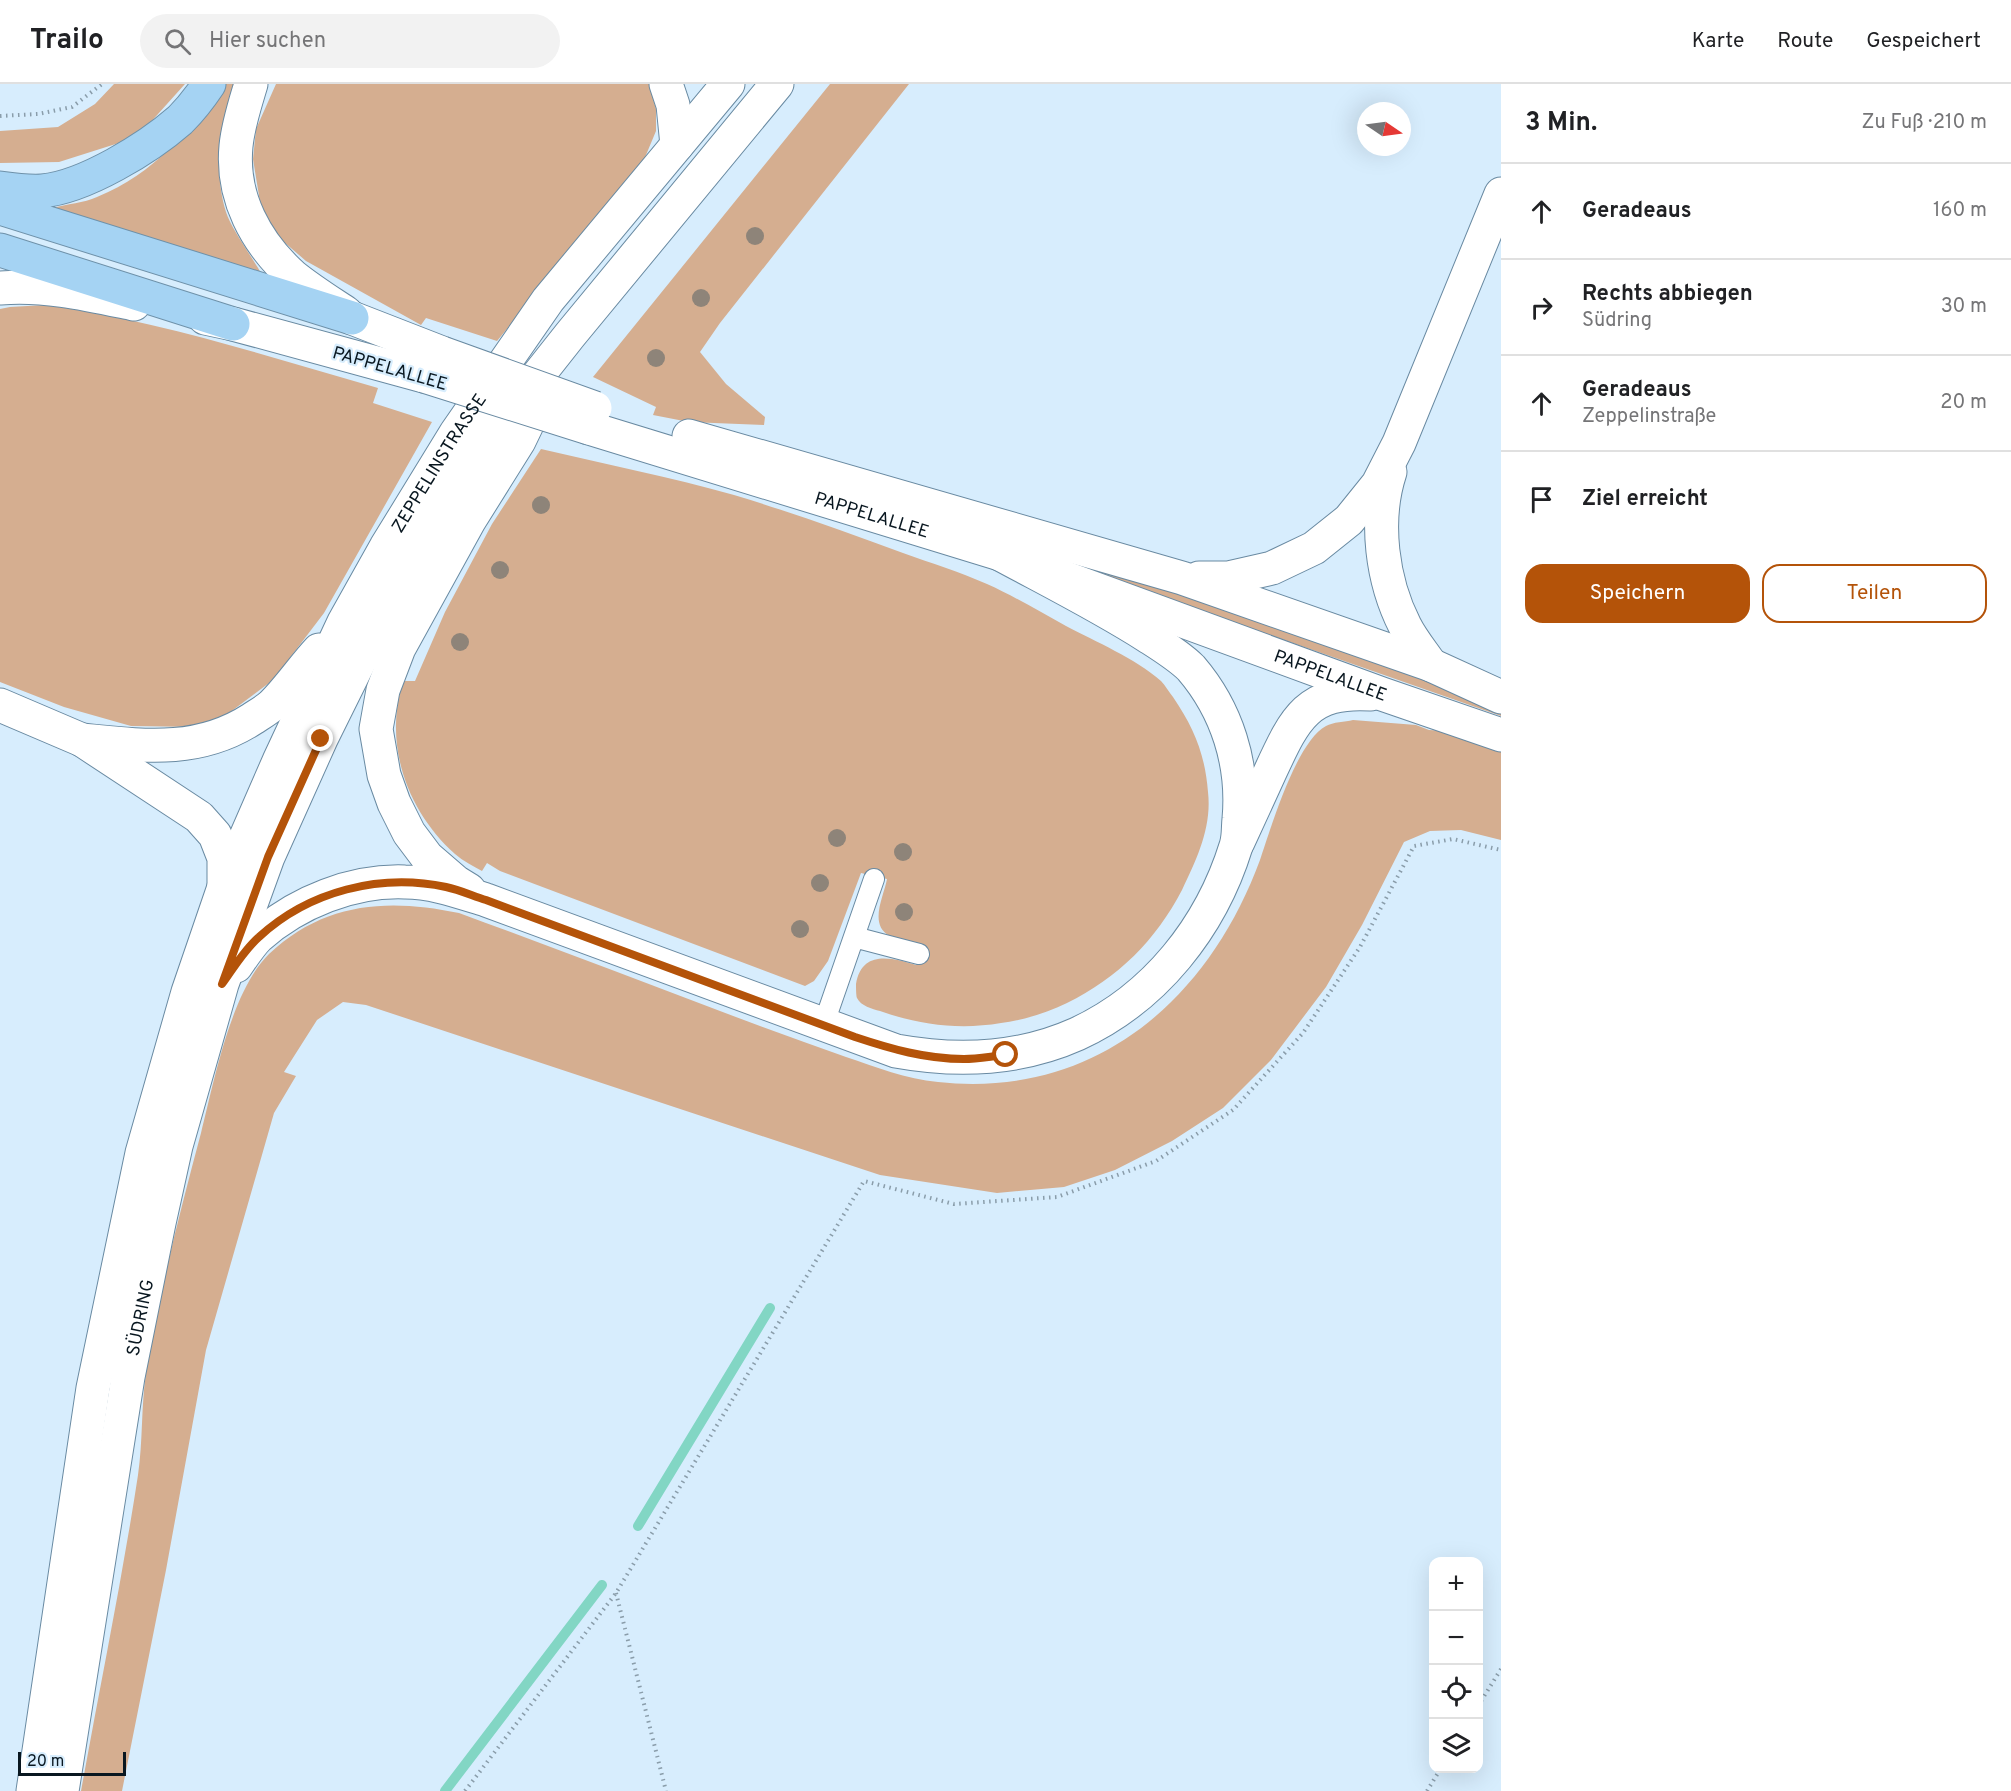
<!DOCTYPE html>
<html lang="de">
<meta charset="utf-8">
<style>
:root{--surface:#fff;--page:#f2f2f2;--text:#202124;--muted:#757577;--line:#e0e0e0;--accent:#b45309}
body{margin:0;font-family:Overpass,sans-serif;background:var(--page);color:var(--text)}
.controls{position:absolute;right:18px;bottom:18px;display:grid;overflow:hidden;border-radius:12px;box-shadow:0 6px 24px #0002}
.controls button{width:54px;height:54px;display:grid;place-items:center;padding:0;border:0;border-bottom:2px solid var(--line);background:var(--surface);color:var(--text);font:30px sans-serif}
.compass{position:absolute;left:1357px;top:18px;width:54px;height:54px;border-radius:50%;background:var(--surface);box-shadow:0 6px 24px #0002;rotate:103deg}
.scale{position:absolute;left:18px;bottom:15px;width:108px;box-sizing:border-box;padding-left:6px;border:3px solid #091720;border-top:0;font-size:16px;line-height:21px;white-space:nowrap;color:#091720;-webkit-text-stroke:4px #d7edfd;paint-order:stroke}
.stop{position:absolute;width:18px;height:18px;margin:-14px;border:4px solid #b45309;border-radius:50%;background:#fff}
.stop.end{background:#b45309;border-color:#fff;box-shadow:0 2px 6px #0008}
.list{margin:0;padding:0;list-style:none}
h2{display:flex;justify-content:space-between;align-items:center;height:78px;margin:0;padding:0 24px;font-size:26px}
h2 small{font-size:20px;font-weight:400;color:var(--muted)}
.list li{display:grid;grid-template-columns:39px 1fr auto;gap:18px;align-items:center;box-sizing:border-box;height:96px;padding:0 24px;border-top:2px solid var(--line)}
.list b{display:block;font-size:22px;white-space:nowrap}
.list p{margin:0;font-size:20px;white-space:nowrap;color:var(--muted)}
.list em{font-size:20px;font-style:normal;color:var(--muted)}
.actions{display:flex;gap:12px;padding:18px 24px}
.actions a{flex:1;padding:14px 0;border:2px solid var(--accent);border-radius:18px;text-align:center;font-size:21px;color:var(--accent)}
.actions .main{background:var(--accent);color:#fff}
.icon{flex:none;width:33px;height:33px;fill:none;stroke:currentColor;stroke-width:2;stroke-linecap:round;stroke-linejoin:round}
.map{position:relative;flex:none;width:1501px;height:1707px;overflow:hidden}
header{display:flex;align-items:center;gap:36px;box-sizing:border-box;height:84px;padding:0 30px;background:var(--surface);border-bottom:2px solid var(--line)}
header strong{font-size:28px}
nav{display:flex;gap:33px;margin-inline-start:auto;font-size:21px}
.search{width:420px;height:54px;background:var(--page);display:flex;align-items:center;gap:15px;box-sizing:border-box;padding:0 21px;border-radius:33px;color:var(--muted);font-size:22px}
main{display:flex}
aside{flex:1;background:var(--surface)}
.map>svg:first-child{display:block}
.green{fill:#d5ae90}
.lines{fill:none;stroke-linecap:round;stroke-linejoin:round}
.stream{stroke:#82d6c4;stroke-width:10}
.service-casing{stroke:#698aa2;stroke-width:22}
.tertiary-casing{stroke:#698aa2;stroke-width:35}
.secondary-casing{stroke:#698aa2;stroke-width:35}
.motorway-casing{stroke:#6e91a9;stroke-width:35}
.path{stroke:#8a9daa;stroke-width:4;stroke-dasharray:1.5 4.5;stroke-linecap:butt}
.service{stroke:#fff;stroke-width:20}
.tertiary{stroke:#fff;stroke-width:33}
.secondary{stroke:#fff;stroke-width:33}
.motorway{stroke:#a5d3f3;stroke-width:33}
.tertiary-bridge-casing{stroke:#698aa2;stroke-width:35;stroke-linecap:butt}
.tertiary-bridge{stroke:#fff;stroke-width:33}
.tree{fill:#8e8479}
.route{stroke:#b45309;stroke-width:8}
.labels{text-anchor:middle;stroke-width:4.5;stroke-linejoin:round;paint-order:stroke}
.street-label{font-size:18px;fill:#091720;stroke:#d7edfd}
</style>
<header>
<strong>Trailo</strong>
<div class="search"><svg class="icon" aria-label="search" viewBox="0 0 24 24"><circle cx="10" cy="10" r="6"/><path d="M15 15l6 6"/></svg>Hier suchen</div>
<nav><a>Karte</a><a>Route</a><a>Gespeichert</a></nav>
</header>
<main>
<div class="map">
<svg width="1501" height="1707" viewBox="0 0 1501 1707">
<rect width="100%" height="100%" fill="#d7edfd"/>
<path class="green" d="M114,0H185L149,40L122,58L59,78L0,79V47L58,43L95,20Z
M221,0H237C223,43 212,82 226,128C231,144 252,173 261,189L52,124C67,120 84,119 97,113C156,89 186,49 221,0Z
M276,0H649L656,25V47L641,83L497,257L426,234L421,241L306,177L277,152L261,124L253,75L256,45Z
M830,0H909L720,239L700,268L726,300L765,333L764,341L689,338L653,331L656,323L593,293Z
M45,221C158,236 268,273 378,304L373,319L432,338L324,529L273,596L225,632L197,643L131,642L64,623L0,598V225L10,223Z
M541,365C605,380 670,393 734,411C791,428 848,449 903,469C931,479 960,488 987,500C1014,512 1040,528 1066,542C1096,558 1135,574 1161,597C1165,601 1169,608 1173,613C1194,644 1205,670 1208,708C1212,743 1197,775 1182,806C1156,856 1118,894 1067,919C1046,929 1024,936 1001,939C960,946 919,941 880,927C872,925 861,922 857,914C856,912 856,902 856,900C862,865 893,874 916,881L922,862C912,858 900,856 890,852C868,841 884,812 887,795L861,789L828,877L814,897L805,902L500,787L487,779L482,787C473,782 463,777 455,770C407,727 383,660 403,597H415L445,528L492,440Z
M976,443L1295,542L1501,625V632L1084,486Z
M1353,636L1416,641L1429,646L1446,647L1501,666V756L1461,746L1430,747L1404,758L1362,841L1326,903L1271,976L1223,1024L1172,1057L1115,1086L1064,1103L997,1109L880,1091L366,921L343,918L317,936L284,988L296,992L274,1029L206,1266L166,1486L122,1707H81C100,1602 122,1496 138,1391C143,1357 141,1323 146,1289C159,1208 180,1128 201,1049C214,998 231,907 269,870C324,818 388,814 459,829C546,861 633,894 720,927C762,943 804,958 846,973C876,983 906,995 938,998C1094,1015 1208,917 1260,776C1271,744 1296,658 1326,642C1333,638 1345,638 1353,636Z"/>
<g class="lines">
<path class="stream" d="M638,1442L770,1224
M445,1707L602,1501"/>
<g class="service-casing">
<path id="service" d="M854,853L919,870
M823,942L874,795"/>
</g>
<g class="tertiary-casing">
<g id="tertiary">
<path d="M0,204C45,200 91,211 134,220"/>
<path d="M205,234L233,240L424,292"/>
<path d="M352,234L442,269"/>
<path id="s1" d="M589,344L1000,470L1382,610L1501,651"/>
<path d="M689,352L1182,494L1431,581L1501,613"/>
<path d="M1390,388C1374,437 1382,497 1405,542C1412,556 1423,569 1431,581"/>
<path d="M1199,494H1228L1272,484L1314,464L1349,436L1378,400L1399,359L1501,110"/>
<path d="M1238,758C1249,734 1260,710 1271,686C1295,634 1308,606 1371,610"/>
</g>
</g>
<g class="secondary-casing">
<g id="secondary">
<path d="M251,0C245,20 238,41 236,62C231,113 256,159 293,192C309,205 328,217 346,229"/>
<path d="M666,0L673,21L677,61"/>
<path d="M0,621L82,656L199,733L215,751L224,774V803"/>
<path d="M82,656C143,662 198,670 252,635C258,631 265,627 271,622C287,607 303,583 319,566"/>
<path d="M469,806L456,798L427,773L409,749L394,719L384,691L376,645L383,606L399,564L469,437L519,357L544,305"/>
<path d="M236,882C243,872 250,861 258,853C297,818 353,796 405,798C433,798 460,808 486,816L896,967C957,978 1019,976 1077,950C1155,914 1211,843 1236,762C1239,753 1238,743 1239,735C1244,680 1227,626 1191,584C1179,572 1161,561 1147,552C1100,522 1050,497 1000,470"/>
<path id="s2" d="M33,1707L93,1304L142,1069L188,908L224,803L279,677L344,538L386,463L456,349L548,216L728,0"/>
<path id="s3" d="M62,1707L128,1293L159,1139L176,1062L222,900L268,773L321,655L375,546L429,447L491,351L570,251L777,0"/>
</g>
</g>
<g class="motorway-casing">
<path id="motorway" d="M0,104C14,106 28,108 42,107C85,103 148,64 180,36C191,25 201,12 209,0
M0,124L352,234
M0,166L233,240"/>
</g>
<path class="path" d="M0,32L38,30L72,23L102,0
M616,1509L666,1707
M1478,1622L1501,1585
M465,1707L616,1509L864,1097L954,1120L1057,1113L1156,1077L1233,1026L1303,949L1360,863L1414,762L1453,755L1501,766
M1427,1707L1441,1684"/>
<use href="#service" class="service"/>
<use href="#tertiary" class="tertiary"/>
<use href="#secondary" class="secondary"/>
<use href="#motorway" class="motorway"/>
<g class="tertiary-bridge-casing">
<path id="tertiary-bridge" d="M442,269L595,324
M424,292L589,344"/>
</g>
<use href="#tertiary-bridge" class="tertiary-bridge"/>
</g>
<g class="tree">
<circle cx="755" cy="152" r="9"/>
<circle cx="701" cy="214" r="9"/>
<circle cx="656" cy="274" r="9"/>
<circle cx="541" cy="421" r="9"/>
<circle cx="500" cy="486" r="9"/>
<circle cx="460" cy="558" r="9"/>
<circle cx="837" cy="754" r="9"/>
<circle cx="903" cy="768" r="9"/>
<circle cx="820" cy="799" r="9"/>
<circle cx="904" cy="828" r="9"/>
<circle cx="800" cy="845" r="9"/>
</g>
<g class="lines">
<path class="route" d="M321,655L268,773L222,900C233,885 244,866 259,853C309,807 380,789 446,803C460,806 473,812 486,816L855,953C891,965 926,975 964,975C978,975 993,972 1006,971"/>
</g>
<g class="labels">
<g class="street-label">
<text transform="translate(390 284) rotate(16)" y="6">PAPPELALLEE</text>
<text dy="6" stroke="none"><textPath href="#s2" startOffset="1402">ZEPPELINSTRASSE</textPath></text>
<text dy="6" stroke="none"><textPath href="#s1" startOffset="296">PAPPELALLEE</textPath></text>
<text dy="6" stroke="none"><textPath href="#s1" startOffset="782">PAPPELALLEE</textPath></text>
<text dy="6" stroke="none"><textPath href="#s3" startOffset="480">SÜDRING</textPath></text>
</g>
</g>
</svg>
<div class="controls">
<button>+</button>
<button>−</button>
<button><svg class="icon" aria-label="locate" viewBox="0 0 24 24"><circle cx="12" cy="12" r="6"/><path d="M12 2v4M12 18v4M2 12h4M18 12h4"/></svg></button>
<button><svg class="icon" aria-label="layers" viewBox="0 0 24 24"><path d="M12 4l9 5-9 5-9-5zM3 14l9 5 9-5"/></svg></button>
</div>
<svg class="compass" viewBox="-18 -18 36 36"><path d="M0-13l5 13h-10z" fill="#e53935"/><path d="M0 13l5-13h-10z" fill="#757577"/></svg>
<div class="scale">20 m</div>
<div class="stop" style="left:1006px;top:971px"></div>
<div class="stop end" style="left:321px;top:655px"></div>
</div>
<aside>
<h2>3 Min.<small>Zu Fuß · 210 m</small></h2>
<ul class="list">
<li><svg class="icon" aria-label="ahead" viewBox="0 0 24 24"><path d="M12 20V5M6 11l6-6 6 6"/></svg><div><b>Geradeaus</b></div><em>160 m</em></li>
<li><svg class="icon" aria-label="right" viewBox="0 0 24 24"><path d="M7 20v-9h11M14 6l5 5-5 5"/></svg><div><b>Rechts abbiegen</b><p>Südring</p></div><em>30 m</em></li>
<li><svg class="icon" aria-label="ahead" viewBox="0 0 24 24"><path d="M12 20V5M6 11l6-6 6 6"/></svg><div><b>Geradeaus</b><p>Zeppelinstraße</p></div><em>20 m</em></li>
<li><svg class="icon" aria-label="arrive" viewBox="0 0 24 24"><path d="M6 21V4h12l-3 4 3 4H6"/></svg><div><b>Ziel erreicht</b></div></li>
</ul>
<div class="actions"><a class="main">Speichern</a><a>Teilen</a></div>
</aside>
</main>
